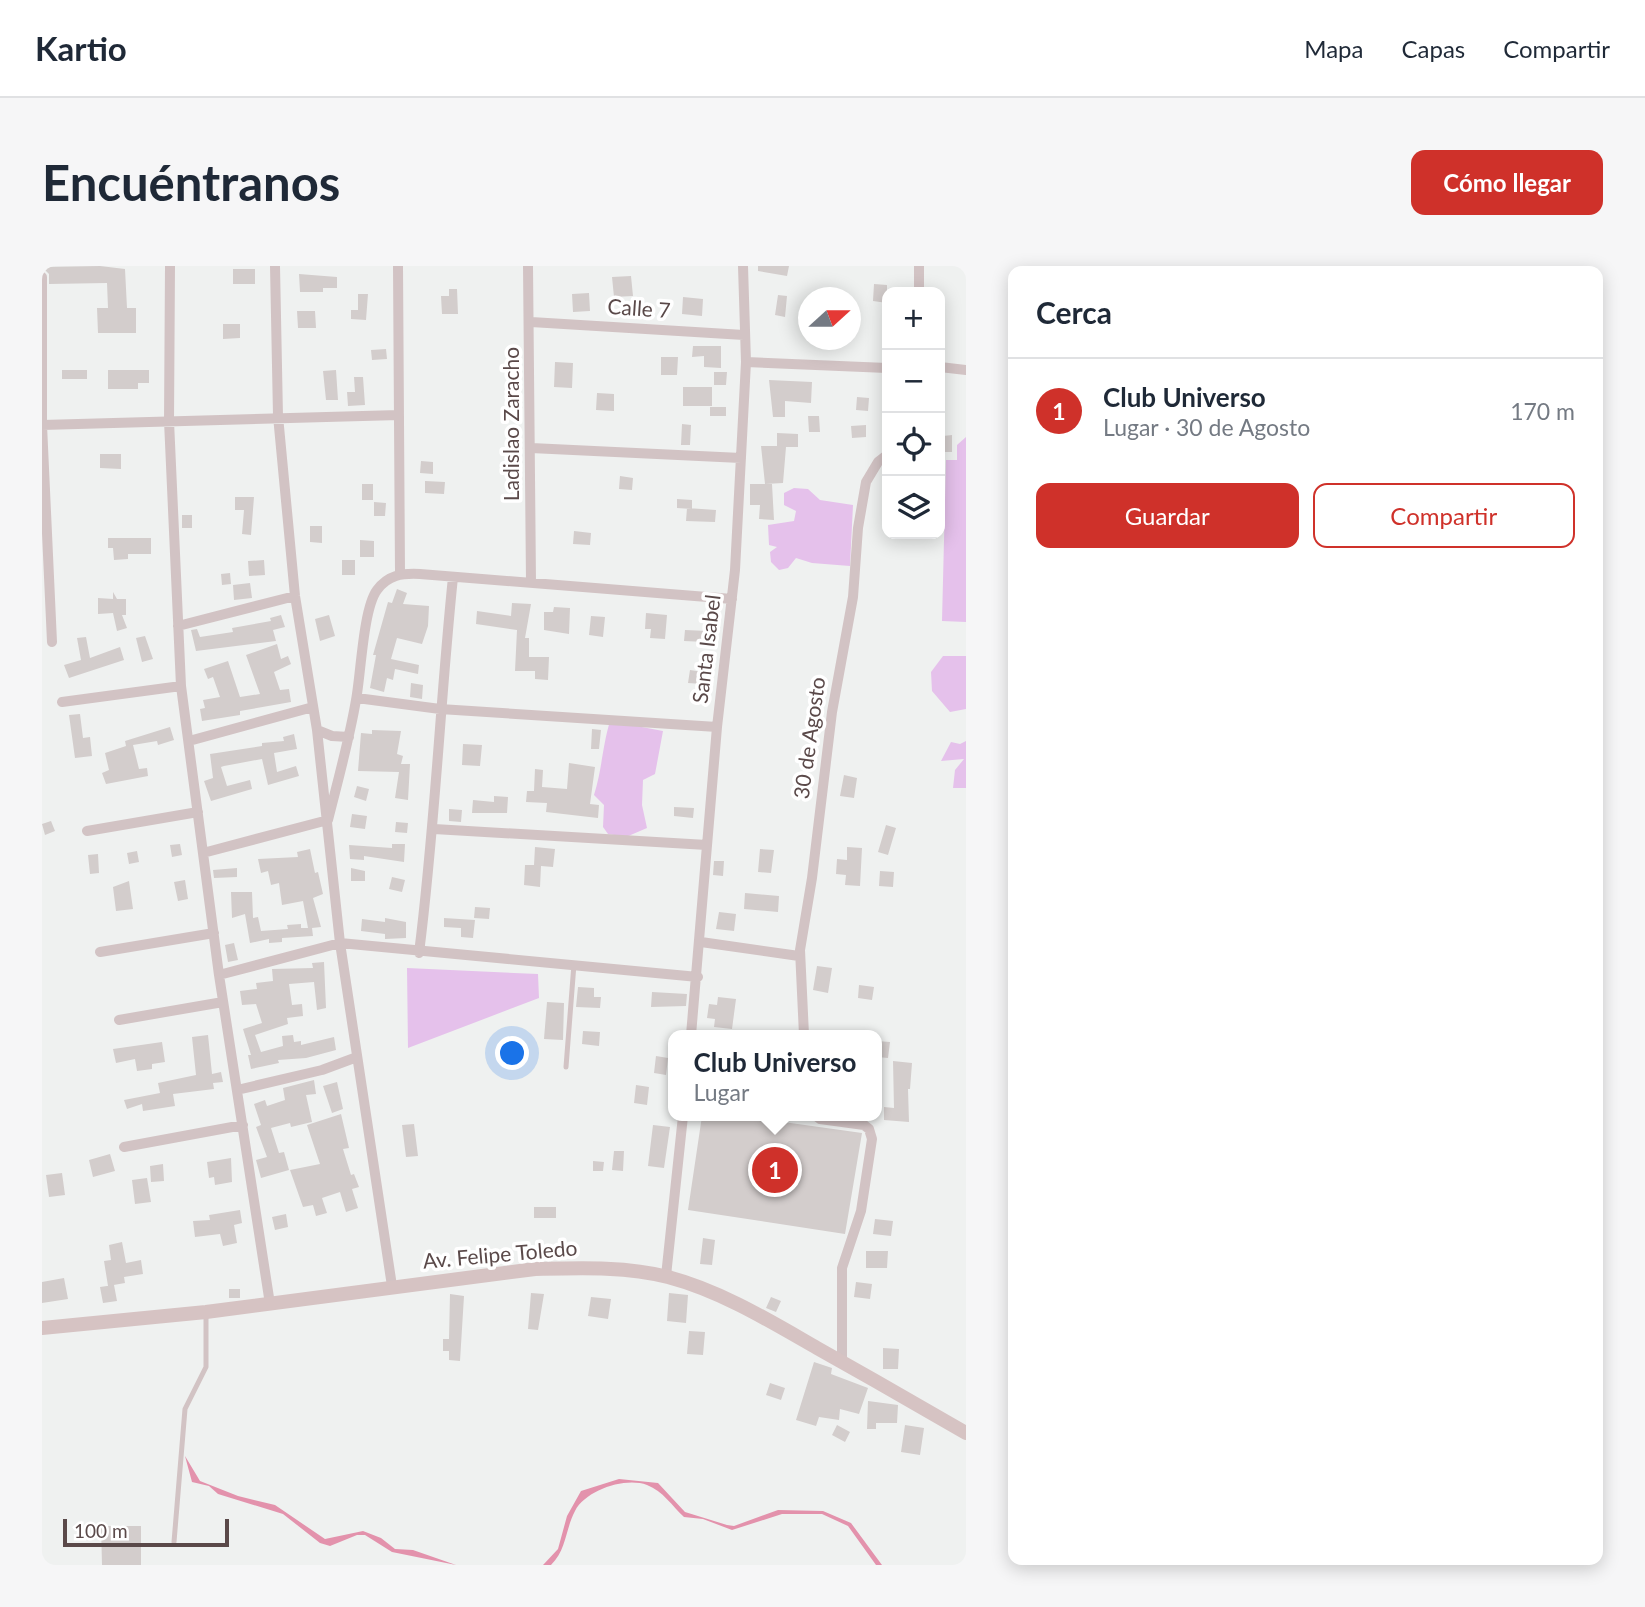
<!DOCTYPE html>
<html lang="es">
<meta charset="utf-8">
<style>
:root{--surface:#fff;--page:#f6f6f7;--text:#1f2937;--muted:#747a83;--line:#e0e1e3;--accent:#cf312a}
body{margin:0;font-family:Lato,sans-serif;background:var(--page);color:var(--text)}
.controls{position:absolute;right:21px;top:21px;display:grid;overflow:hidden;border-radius:14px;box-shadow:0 4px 18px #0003}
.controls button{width:63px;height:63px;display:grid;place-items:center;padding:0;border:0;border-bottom:2px solid var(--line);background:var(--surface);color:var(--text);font:35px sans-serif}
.compass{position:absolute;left:756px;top:21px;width:63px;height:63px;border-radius:50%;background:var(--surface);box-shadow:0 4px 18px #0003;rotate:69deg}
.scale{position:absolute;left:21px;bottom:18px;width:166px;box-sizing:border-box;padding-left:7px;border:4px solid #5a4949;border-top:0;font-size:19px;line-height:24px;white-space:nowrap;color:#5a4949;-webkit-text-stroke:5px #fff;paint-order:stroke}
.you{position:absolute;left:471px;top:788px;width:24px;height:24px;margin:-18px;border:5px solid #fff;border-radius:50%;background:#1a73e8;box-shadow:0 0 0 10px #1a73e833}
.badge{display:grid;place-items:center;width:46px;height:46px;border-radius:50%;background:var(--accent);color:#fff;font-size:23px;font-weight:700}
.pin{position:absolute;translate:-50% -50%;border:4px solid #fff;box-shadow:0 2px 7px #0006}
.popup{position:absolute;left:626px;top:764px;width:214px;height:91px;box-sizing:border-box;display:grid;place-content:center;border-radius:14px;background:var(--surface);filter:drop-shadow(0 2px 5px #0005);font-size:23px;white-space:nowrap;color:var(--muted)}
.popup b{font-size:26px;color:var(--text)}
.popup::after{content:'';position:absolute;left:50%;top:100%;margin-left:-14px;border:14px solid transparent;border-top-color:var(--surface)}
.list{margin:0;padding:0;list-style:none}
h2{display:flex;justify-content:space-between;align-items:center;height:91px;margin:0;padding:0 28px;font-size:30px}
h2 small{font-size:23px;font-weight:400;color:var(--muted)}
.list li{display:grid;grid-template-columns:46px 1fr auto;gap:21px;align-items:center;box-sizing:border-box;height:105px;padding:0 28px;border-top:2px solid var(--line)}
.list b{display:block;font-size:26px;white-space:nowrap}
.list p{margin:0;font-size:23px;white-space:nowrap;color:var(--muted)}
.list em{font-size:23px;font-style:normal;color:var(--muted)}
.actions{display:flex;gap:14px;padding:21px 28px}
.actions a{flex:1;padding:16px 0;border:2px solid var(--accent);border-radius:14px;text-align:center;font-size:24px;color:var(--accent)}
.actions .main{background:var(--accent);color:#fff}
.icon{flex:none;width:38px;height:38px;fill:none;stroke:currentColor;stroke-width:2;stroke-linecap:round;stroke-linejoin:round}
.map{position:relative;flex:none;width:924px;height:1299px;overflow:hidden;border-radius:14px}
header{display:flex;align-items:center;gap:42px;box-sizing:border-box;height:98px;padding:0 35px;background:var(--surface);border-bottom:2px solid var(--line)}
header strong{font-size:33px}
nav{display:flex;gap:38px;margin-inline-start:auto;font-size:24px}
.intro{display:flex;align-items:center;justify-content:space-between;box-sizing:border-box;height:168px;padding:0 42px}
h1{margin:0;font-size:49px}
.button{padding:18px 32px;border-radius:14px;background:var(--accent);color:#fff;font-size:24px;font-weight:700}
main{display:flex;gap:42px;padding:0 42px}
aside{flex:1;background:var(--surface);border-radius:14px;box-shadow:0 4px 18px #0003}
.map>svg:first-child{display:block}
.green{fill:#e5c1eb}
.water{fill:#e392ac}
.building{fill:#d3cdcc}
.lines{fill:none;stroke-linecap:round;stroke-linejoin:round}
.service{stroke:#d2c3c4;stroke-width:5}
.minor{stroke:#d2c3c4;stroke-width:10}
.secondary{stroke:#d6c3c3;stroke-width:14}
.labels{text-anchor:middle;stroke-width:7;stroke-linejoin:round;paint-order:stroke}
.street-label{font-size:21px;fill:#5a4949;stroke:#fff}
</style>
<header>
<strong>Kartio</strong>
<nav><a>Mapa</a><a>Capas</a><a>Compartir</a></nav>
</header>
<div class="intro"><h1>Encuéntranos</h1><a class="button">Cómo llegar</a></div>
<main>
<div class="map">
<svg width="924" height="1299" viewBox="0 0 924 1299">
<rect width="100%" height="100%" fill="#eff1f0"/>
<path class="green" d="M924,171V356L900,355L904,194H915V179Z
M752,222L766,223L778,234L811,239L808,300L770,297L754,292L746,302L737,304L729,296L728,286L735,281L727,279L726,259L752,255L754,245L742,239V227Z
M901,390H924V443L908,446L890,425L889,406Z
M568,455L621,465L613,508L601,514L600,539L605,562L584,571L566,568L561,561L562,539L552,529C560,504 560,482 568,455Z
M924,475V522H911L913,504L922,493L899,495L909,476L918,478Z
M365,702L496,708L497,732L366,782Z"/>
<path class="water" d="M143,1190L158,1215L196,1230L233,1239L283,1273L321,1265L339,1272L353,1283L371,1284L414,1299L350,1286L323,1269H315L288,1280L278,1277L241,1248L176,1228L167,1220L150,1216Z
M577,1213L616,1217L643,1246L685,1259L692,1260L736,1244L781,1245L809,1257L840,1299H834L806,1260L780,1248H740L690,1264L661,1253L642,1251C630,1240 621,1225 605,1219C583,1211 544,1224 533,1245C523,1264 525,1283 509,1299H501L516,1283L525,1250L539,1225Z"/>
<path class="building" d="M58,0L83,3L85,42H94V67H56L55,42H66L65,17L7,18V8L3,4V1Z
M716,0H747L745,10L716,5Z
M191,3H213V18H191Z
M257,8L295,11V22H281V26H258Z
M589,10L591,30L572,31L570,11Z
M832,18L845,19V37L831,35Z
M407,23H415L416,48H400L399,30H407Z
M547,27L548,45L531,46L530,28Z
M316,28H326L324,54L309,53V44H316Z
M736,29L745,30L743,51L733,49Z
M641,31L661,33L660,50L640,48Z
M255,45H273L274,62H256Z
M181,58H198V72L181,73Z
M651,80H679V102L662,101V90L650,91Z
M344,83L345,93L330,94L329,84Z
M619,91H636L635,109H619Z
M513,96L531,97L530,122L512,121Z
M20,104H45V113H20Z
M66,104H107V117H96V123H66Z
M294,104L296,134H284L281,105Z
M672,106H685L684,119H672Z
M312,111H321L323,139L306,140L305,126H313Z
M727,114L770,116L769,137L743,135V151H731Z
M641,121H670V140H641Z
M555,127L572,128V145L554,144Z
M815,131L827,132L826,145L814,144Z
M668,141H684V150H668Z
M766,150H777L778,166H767Z
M640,158L649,159L648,179H639Z
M824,159V171L810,172L809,160Z
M735,167L756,168V181H744L741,217L723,218L719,180H735Z
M910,169V186H901V170Z
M58,188H79V203L58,202Z
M379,195L391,196V208L378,207Z
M578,210L591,212L590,224L577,223Z
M383,215L403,216L402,228L383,227Z
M320,218H331V234H320Z
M708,218H730L732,254L717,253L718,239H708Z
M193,231H212L209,269L200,268L202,244H193Z
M635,233L650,234V243L635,242Z
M332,236L344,237L343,250H332Z
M645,242L674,244L673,256L644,255Z
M140,249H150V262H140Z
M268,260H280V277L268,276Z
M532,265L549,267L548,279L531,278Z
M66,272H109V288H86V293L72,294L71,282H66Z
M318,274L332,275V291H318Z
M222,294L223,309L207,310L206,295Z
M300,294H313V309H300Z
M188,307L189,318L180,319L179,308Z
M208,317L210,332L192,334L191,319Z
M355,323L365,327L361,338L387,340L386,360L380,378L355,372L349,393L377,399L376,408L353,403L351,414L345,412L342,426L328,422L334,389H331L346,336L350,337Z
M71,326L75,333H84V349H80L85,362L75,365L71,347L56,348V332L71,333Z
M470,337L489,338L483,372H487V391H507L506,414L493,413V405H473L475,364L434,358L435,345L469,350Z
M512,341L528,342L527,368L502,364V346H511Z
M604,347L625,349L623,373L608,372L609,363H603Z
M239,349L243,361L231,364L234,375L154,385L149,364L155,363L158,371L191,366L190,362L229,355L228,352Z
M287,349L293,370L278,375L273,353Z
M549,350L563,351L561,371L547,369Z
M643,364L665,365L664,376L642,375Z
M103,370L111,393L100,396L94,372Z
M44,371L48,392L78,381L82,394L27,412L22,399L39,394L35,372Z
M235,378L239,393L246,390L249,398L232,406L238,424L247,423L249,436L198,445V449L160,455L158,443L163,442L161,434L178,431L171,411L166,413L162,403L186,395L198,431L218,428L204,389Z
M648,404L661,406L660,418L646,417Z
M369,417L381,419L380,433L368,431Z
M38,448L41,472L48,471L50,490L33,492L27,449Z
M128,461L132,474L116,479L115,475L91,479L97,503L105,502L106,510L64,518L60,507L67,504L63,487L84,480L83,475Z
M550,463L559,464L557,483H549Z
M330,464L359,465L355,488L361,490L359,498H368L366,534L353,532L357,506L316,505L319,467L330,468Z
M252,468L255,483L232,487L235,506L254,500L257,510L226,519L220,493L182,500L179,501L185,520L208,514L210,523L169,535L162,515L171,512L168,488L220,480V477L242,475L241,471Z
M421,478L440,479L438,500L420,499Z
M527,497L553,501L548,538L557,539L556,552L504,546L505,537L484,536L485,525H492L493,503L501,504L500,521L525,523Z
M802,509L815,512L812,532L798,530Z
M315,520L327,523L324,535L312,531Z
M452,530L466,531L465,547H430L431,534L452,536Z
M632,541L652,542L651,552L632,550Z
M407,543L420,544L419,556L407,555Z
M310,548L325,550L323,563L308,561Z
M9,555L13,565L3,569L0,558Z
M354,556L366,557L365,567L353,566Z
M844,559L854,562L846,589L836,586Z
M138,578L140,589L130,591L128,579Z
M350,578H363L362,596L322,590V594L308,593L307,579L350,582Z
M493,581L513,583L511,601L499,600L498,621L482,619L483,599H492Z
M805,581L820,582L818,620L803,619L804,609L794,608L795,593L805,594Z
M268,583L273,607L276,606L281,628L271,632L279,661L270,662L271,670L240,672V676L227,677V673L208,677L203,648L190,652L189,626H210L211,652L216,651L219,665L246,663L245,659L259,658V662H266L261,635L240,639L237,617L229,619L226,605L219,607L216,593L256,591L255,586Z
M718,583L732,584L729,607L716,606Z
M95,585L97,596L87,598L85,587Z
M56,588L57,607L48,608L46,589Z
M672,595H682L681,610L671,609Z
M195,602V611L172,612L171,604Z
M309,602L323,605V615H309Z
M838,605L852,606L851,621L837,620Z
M350,611L363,614L360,626L347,623Z
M143,614L146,633L136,635L132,616Z
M87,615L91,643L74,645L71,621Z
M703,627L737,630L736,646L702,643Z
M433,641L448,642L447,653L432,652Z
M677,646L694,648L692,665L674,663Z
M343,652L364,656V672L343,673V668L319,665L320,653L343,656Z
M402,652L433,654L431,672L419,671V662L402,661Z
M192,677L196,694L186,696L183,679Z
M282,696L284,742L275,744L272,716L247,718L250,739L260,738L261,750L245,752L246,758L213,769L219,786L241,780L240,770L251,769L252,776L259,775V779L292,771L294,784L264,792L236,794L237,797L209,803L206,789H209L201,763L220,757L214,738L200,739L198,725L215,723L214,717L231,715L230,703L271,702L270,697Z
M775,700L790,702L786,727L771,724Z
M817,719L832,721L830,734L816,732Z
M536,721L552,722V731H559L558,742L534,741Z
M610,726L645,728L644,740L609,741Z
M676,731L694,733L690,763L672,761L673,753L665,752L667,738L675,739Z
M505,736L522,737L521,774L502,773Z
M541,765L558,766L557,780L540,778Z
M166,769L170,808L179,806L181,816L171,817L172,823L131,828L133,840L101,845L100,838L85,843L82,834L118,827L116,817L154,809L150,771Z
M835,775L848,776L846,792L835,791Z
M120,776L123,796L110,798V803L95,805L93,793L74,797L71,783Z
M614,790L626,792L624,809L612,807Z
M851,795L870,797L868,823H866L867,856L842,854V841L852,842Z
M272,814L274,828L264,829L270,856L249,861L248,857L229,862L237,887L242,886L247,904L219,912L214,894L225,891L214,861L219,859L212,838L223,834L225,840L243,834L241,822Z
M295,816L301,843L290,847L281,820Z
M594,819L607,821L605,839L592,837Z
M299,848L307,882L301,883L309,909L312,908L317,921L310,923L316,942L304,946L298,926L280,932L285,947L274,950L271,939L261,941L248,904L278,898L265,859Z
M660,850H699L820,867L803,968L646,944Z
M372,858L376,890L364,891L360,859Z
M611,859L628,861L622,902L606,900Z
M572,885H582L581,905L570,904Z
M68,888L73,905L51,911L47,894Z
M189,892L190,916L173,919L172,911L167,912L165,896Z
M551,895L562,896L561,905H551Z
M121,898L122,915L109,916L108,900Z
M20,907L23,929L7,931L4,909Z
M105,912L109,936L93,938L90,914Z
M492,941H514V952H492Z
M198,944L200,957L192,959L195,977L181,980L178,968L153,971L151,955L168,954L167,949Z
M244,948L246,961L233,964L230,951Z
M833,953L851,955L849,970L831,968Z
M661,972L673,974L670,999L658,998Z
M80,976L84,997L99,994L101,1008L82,1011L83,1017L66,1020L62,995L69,994L67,979Z
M824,985H846L845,1002H824Z
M22,1012L26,1033L0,1037V1016Z
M814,1016L830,1018L828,1033L812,1031Z
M72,1019L75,1035L61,1037L58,1021Z
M187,1023H198V1032H187Z
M489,1027L502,1028L496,1064L486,1063Z
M627,1027L646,1029L644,1057L625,1055Z
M408,1028L422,1030L418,1095L407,1094V1085H401V1073H407Z
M549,1031L569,1033L566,1053L546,1050Z
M729,1031L739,1035L734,1046L724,1042Z
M647,1065L663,1066L661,1089L645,1088Z
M841,1082L857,1083L856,1103H841Z
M772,1096L790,1102L789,1108L826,1122L817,1148L798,1143L797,1154L777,1151L774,1160L754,1154Z
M728,1117L743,1122L739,1134L724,1129Z
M826,1135L856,1139L855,1157H834V1163H825Z
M795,1159L808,1166L803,1176L790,1169Z
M863,1159L882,1162L878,1189L859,1186Z
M59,1260H99V1299H60Z"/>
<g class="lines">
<path class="service" d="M524,801L532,698
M132,1276L143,1143L164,1101V1049"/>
<path class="minor" d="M128,0L127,155L139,420L177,709L228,1038
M233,0L236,150L253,330L275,464L298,677L350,1020
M356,0L358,307
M486,0L489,316
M877,0V26
M0,11V159L10,376
M489,56L702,69
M704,96L845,102
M898,101L924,104
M0,159L357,149
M489,182L699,192
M136,360L253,330
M315,432L398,443L675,461
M20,436L139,420
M275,464L290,470L307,471
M147,475L271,441
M392,563L665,579
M45,565L156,546
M161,587L286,554C296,514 307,475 314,434C319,408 321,343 335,324C346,309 360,307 378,308L690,333
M659,676L757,690
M58,686L172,667
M377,687C393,562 398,437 411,311
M177,709L298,677L656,711
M77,754L181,736
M649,769L675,461L693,304L704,96L701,0
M762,769L758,684L770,612L790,446L811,331L816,262L824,216L836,196L845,189
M195,824L280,804L315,791
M774,850L778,853L822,859L827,863L830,873L819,945L800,1002V1096
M82,881L201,859
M624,1010L641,850"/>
<path class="secondary" d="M0,1062L164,1046L493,1003C536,1002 584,1000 626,1011C679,1025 728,1055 775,1082C825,1110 874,1138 924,1167"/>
</g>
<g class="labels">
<g class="street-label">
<text transform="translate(597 43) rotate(4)" y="7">Calle 7</text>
<text transform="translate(470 158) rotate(-90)" y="7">Ladislao Zaracho</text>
<text transform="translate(665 383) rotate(-83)" y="7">Santa Isabel</text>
<text transform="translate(768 472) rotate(-82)" y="7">30 de Agosto</text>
<text transform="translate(458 989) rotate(-5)" y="7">Av. Felipe Toledo</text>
</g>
</g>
</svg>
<div class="controls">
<button>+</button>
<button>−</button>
<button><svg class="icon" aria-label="locate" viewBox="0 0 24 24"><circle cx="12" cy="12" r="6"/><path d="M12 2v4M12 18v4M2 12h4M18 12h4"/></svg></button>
<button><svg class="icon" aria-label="layers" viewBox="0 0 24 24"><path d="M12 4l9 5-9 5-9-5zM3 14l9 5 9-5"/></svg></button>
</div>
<svg class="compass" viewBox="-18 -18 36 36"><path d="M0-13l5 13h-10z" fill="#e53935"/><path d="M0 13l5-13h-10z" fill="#747a83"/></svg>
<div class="scale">100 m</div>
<div class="you"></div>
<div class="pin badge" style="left:733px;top:904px">1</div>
<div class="popup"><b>Club Universo</b>Lugar</div>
</div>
<aside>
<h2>Cerca<small></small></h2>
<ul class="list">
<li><span class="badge">1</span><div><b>Club Universo</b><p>Lugar · 30 de Agosto</p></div><em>170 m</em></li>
</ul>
<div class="actions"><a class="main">Guardar</a><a>Compartir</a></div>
</aside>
</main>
